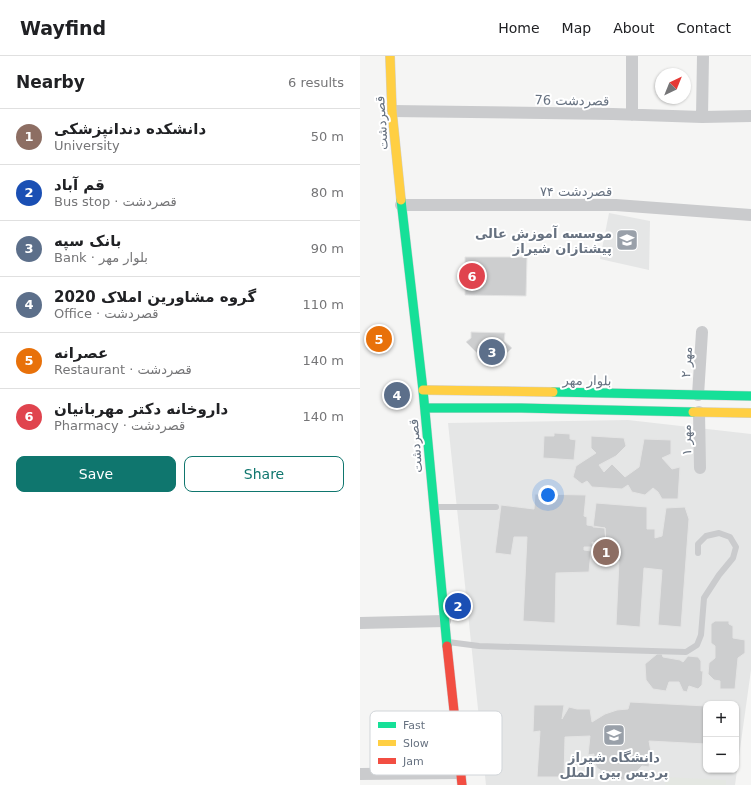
<!DOCTYPE html>
<meta charset="utf-8">
<style>
:root{--surface:#fff;--page:#f6f6f6;--text:#202124;--muted:#757577;--line:#e0e0e0;--accent:#0f766e}
body{margin:0;font-family:"DejaVu Sans","Noto Sans Arabic",sans-serif;background:var(--page);color:var(--text)}
.controls{position:absolute;right:12px;bottom:12px;display:grid;overflow:hidden;border-radius:8px;box-shadow:0 1px 3px #0004}
.controls button{width:36px;height:36px;display:grid;place-items:center;padding:0;border:0;border-bottom:1px solid var(--line);background:var(--surface);color:var(--text);font:20px sans-serif}
.compass{position:absolute;left:295px;top:12px;width:36px;height:36px;border-radius:50%;background:var(--surface);box-shadow:0 1px 3px #0004;rotate:43deg}
.you{position:absolute;left:188px;top:439px;width:14px;height:14px;margin:-10px;border:3px solid #fff;border-radius:50%;background:#1a73e8;box-shadow:0 0 0 6px #1a73e833}
.badge{display:grid;place-items:center;width:26px;height:26px;border-radius:50%;background:var(--accent);color:#fff;font-size:13px;font-weight:700}
.pin{position:absolute;translate:-50% -50%;border:2px solid #fff;box-shadow:0 1px 4px #0006}
.list{margin:0;padding:0;list-style:none}
h2{display:flex;justify-content:space-between;align-items:center;height:52px;margin:0;padding:0 16px;font-size:17px}
h2 small{font-size:13px;font-weight:400;color:var(--muted)}
.list li{display:grid;grid-template-columns:26px 1fr auto;gap:12px;align-items:center;box-sizing:border-box;height:56px;padding:0 16px;border-top:1px solid var(--line)}
.list b{display:block;font-size:15px;white-space:nowrap}
.list p{margin:0;font-size:13px;white-space:nowrap;color:var(--muted)}
.list em{font-size:13px;font-style:normal;color:var(--muted)}
.actions{display:flex;gap:8px;padding:12px 16px}
.actions a{flex:1;padding:9px 0;border:1px solid var(--accent);border-radius:8px;text-align:center;font-size:14px;color:var(--accent)}
.actions .main{background:var(--accent);color:#fff}
.map{position:relative;flex:none;width:391px;height:729px;overflow:hidden}
header{display:flex;align-items:center;gap:24px;box-sizing:border-box;height:56px;padding:0 20px;background:var(--surface);border-bottom:1px solid var(--line)}
header strong{font-size:19px}
nav{display:flex;gap:22px;margin-inline-start:auto;font-size:14px}
main{display:flex}
aside{flex:1;background:var(--surface)}
.map>svg:first-child{display:block}
.built{fill:#e5e6e6;fill-rule:evenodd}
.green{fill:#e4e7e2}
.building{fill:#cdcecf;stroke:#e4e4e4}
.lines{fill:none;stroke-linecap:round;stroke-linejoin:round}
.fast-casing{stroke:#d1d1d2;stroke-width:10}
.slow-casing{stroke:#d1d1d2;stroke-width:10}
.jam-casing{stroke:#d1d1d2;stroke-width:10}
.lane{stroke:#cacbcd;stroke-width:6}
.street{stroke:#cacbcd;stroke-width:12}
.fast{stroke:#16e098;stroke-width:9}
.slow{stroke:#ffcf43;stroke-width:9}
.jam{stroke:#f24e42;stroke-width:9}
.labels{text-anchor:middle;stroke-width:4;stroke-linejoin:round;paint-order:stroke}
.street-label{font-size:13px;fill:#677281;stroke:#fff}
.poi-label{font-size:13px;font-weight:bold;fill:#677281;stroke:#fff;text-anchor:end}
.key{fill:#fff;stroke:#d1d5d9;stroke-width:1}
.key-label{font-size:11px;fill:#677281}
</style>
<header>
<strong>Wayfind</strong>
<nav><a>Home</a><a>Map</a><a>About</a><a>Contact</a></nav>
</header>
<main>
<aside>
<h2>Nearby<small>6 results</small></h2>
<ul class="list">
<li><span class="badge" style="background:#8d6e63">1</span><div><b>دانشکده دندانپزشکی</b><p>University</p></div><em>50 m</em></li>
<li><span class="badge" style="background:#1a4fb4">2</span><div><b>قم آباد</b><p>Bus stop · قصردشت</p></div><em>80 m</em></li>
<li><span class="badge" style="background:#5c6f8a">3</span><div><b>بانک سپه</b><p>Bank · بلوار مهر</p></div><em>90 m</em></li>
<li><span class="badge" style="background:#5c6f8a">4</span><div><b>گروه مشاورین املاک 2020</b><p>Office · قصردشت</p></div><em>110 m</em></li>
<li><span class="badge" style="background:#e8710a">5</span><div><b>عصرانه</b><p>Restaurant · قصردشت</p></div><em>140 m</em></li>
<li><span class="badge" style="background:#e0444e">6</span><div><b>داروخانه دکتر مهربانیان</b><p>Pharmacy · قصردشت</p></div><em>140 m</em></li>
</ul>
<div class="actions"><a class="main">Save</a><a>Share</a></div>
</aside>
<div class="map">
<svg width="391" height="729" viewBox="0 0 391 729">
<rect width="100%" height="100%" fill="#f5f5f4"/>
<path class="built" d="M249,157L290,165L289,214L240,203Z
M268,364L391,378V614L375,729H126L88,367ZM346,648H376V714H346Z"/>
<path class="green" d="M305,721L366,724V729H305Z"/>
<path class="building" d="M105,201H167L166,240L105,239Z
M111,276L145,277L144,285L152,292L142,302L141,300L130,310L106,286L111,282Z
M194,377L210,378V383L216,384L214,404L183,402L184,380H194Z
M231,380L264,382L266,390L256,400L239,409L244,416L252,408L265,421L279,411L284,383L311,384V398L302,402L312,413L320,411L318,443H302L298,436L293,432L285,439L272,436L268,429L262,433L232,431L227,425L222,428L213,421L216,410L222,406L236,397L231,392Z
M175,438L226,439L224,460L227,461V469L245,472L246,489L232,486L233,491H224V494L231,495L229,516L196,517L195,567L163,565L167,481H154L151,499L135,497L141,449L174,453Z
M236,447L287,451V473H295V482L302,480L306,452L325,451L329,463L321,571L298,569L302,514L284,512L280,571L256,569L259,505L241,504V488L246,489L245,472L233,471Z
M355,565H369V568L373,570V582L385,584V597L378,602L375,633H360V625L354,624L348,618L349,607L355,602V590L351,587V568Z
M297,598H302L303,601L320,604L323,606L328,600L338,601L341,605V615H343L342,629L338,633L329,630L327,636L323,635L319,626H309L306,635L293,633L286,624L285,608Z
M270,646L346,650V688L289,685L291,696L289,711L282,710L272,720L263,724H253V719L245,717L237,712L234,705V698L228,699L230,680L205,681L204,721H177L180,675L173,676L174,649H204L202,663L209,651L217,653H230L232,666L245,658L257,654L268,653Z"/>
<g class="lines">
<g class="fast-casing">
<path id="fast" d="M41,144L63,334L87,590
M193,336L391,340
M65,352H161L333,356"/>
</g>
<g class="slow-casing">
<path id="slow" d="M30,0L32,55L41,144
M63,334L193,336
M333,356L391,357"/>
</g>
<g class="jam-casing">
<path id="jam" d="M87,590L102,729"/>
</g>
<path class="lane" d="M76,451H136
M88,586L119,590L326,596L337,589L341,579L344,542L359,519L373,502L376,491L370,481L359,477L346,480L338,488V497"/>
<path class="street" d="M272,0V59
M32,55L253,58L342,61L391,60
M342,61L343,0
M41,149H256L391,159
M338,339L342,276
M339,356L340,412
M0,567L85,565
M0,718L101,717"/>
<use href="#fast" class="fast"/>
<use href="#slow" class="slow"/>
<use href="#jam" class="jam"/>
</g>
<defs>
<g id="university-square" transform="scale(1.15)"><rect x="-9" y="-9" width="18" height="18" rx="4" fill="#99a0a9" stroke="#fff"/><path d="M0-5L7-2L0 1L-7-2ZM-4 1L0 2.5L4 1V4Q0 6-4 4Z" fill="#fff"/></g>
</defs>
<g fill-rule="evenodd">
<use href="#university-square" x="267" y="184"/>
<use href="#university-square" x="254" y="679"/>
</g>
<g class="labels">
<g class="street-label">
<text transform="translate(212 44) rotate(1)" y="5">76 قصردشت</text>
<text transform="translate(21 67) rotate(-94)" y="5">قصردشت</text>
<text x="216" y="140">۷۴ قصردشت</text>
<text transform="translate(326 306) rotate(-86)" y="5">۲ مهر</text>
<text transform="translate(227 324) rotate(1)" y="5">بلوار مهر</text>
<text transform="translate(326 384) rotate(-91)" y="5">۱ مهر</text>
<text transform="translate(55 390) rotate(-95)" y="5">قصردشت</text>
</g>
<g class="poi-label">
<text x="252" y="182">موسسه آموزش عالی<tspan x="252" dy="15">پیشتازان شیراز</tspan></text>
<text x="254" y="706" text-anchor="middle">دانشگاه شیراز<tspan x="254" dy="15">پردیس بین الملل</tspan></text>
</g>
</g>
<rect x="10" y="655" width="132" height="64" rx="6" class="key"/>
<rect x="18" y="666" width="18" height="6" fill="#16e098"/>
<rect x="18" y="684" width="18" height="6" fill="#ffcf43"/>
<rect x="18" y="702" width="18" height="6" fill="#f24e42"/>
<g class="key-label">
<text x="43" y="673">Fast</text>
<text x="43" y="691">Slow</text>
<text x="43" y="709">Jam</text>
</g>
</svg>
<div class="controls">
<button>+</button>
<button>−</button>
</div>
<svg class="compass" viewBox="-18 -18 36 36"><path d="M0-13l5 13h-10z" fill="#e53935"/><path d="M0 13l5-13h-10z" fill="#757577"/></svg>
<div class="you"></div>
<div class="pin badge" style="left:246px;top:496px;background:#8d6e63">1</div>
<div class="pin badge" style="left:98px;top:550px;background:#1a4fb4">2</div>
<div class="pin badge" style="left:132px;top:296px;background:#5c6f8a">3</div>
<div class="pin badge" style="left:37px;top:339px;background:#5c6f8a">4</div>
<div class="pin badge" style="left:19px;top:283px;background:#e8710a">5</div>
<div class="pin badge" style="left:112px;top:220px;background:#e0444e">6</div>
</div>
</main>
